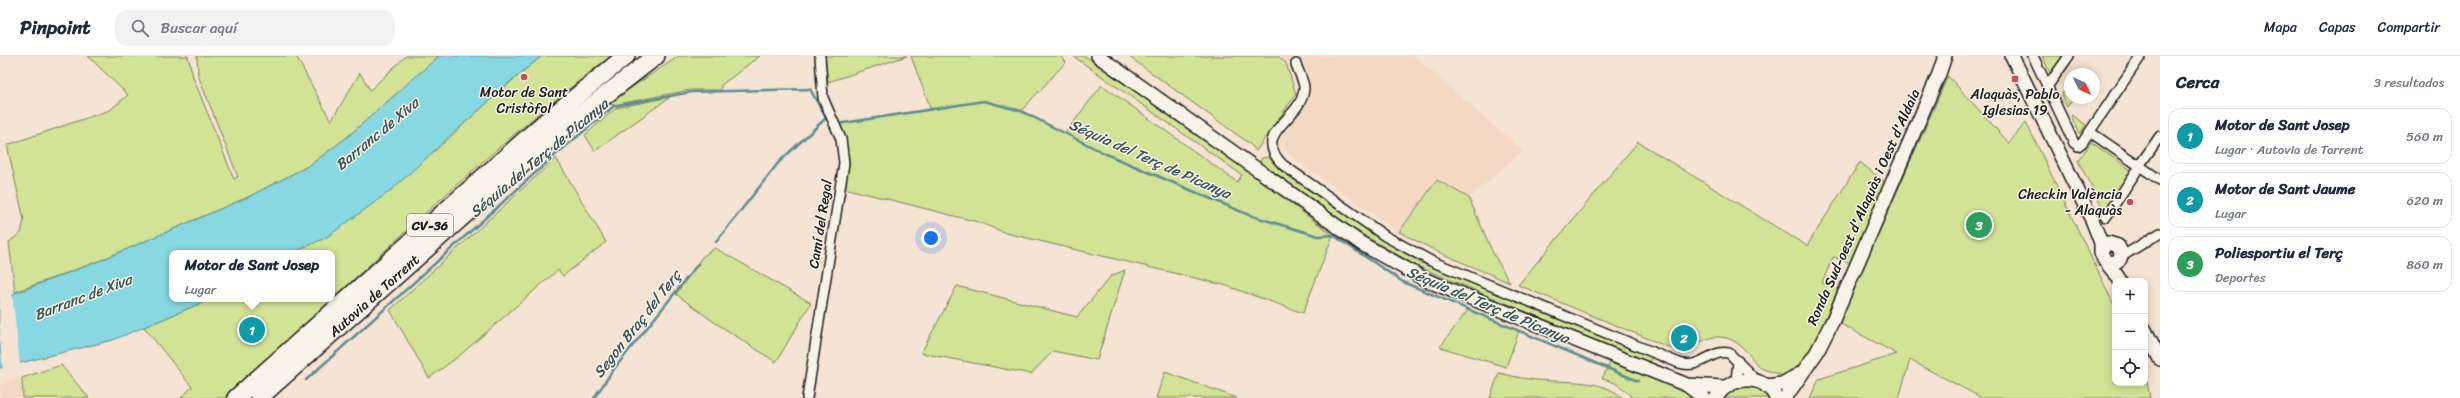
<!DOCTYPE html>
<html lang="es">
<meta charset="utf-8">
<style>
:root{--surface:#fff;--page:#f2f2f3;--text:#1f2937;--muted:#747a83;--line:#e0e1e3;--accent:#b45309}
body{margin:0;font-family:Sriracha,sans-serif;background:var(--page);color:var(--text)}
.controls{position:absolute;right:12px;bottom:12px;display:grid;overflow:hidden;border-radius:8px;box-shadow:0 2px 10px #0003}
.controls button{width:36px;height:36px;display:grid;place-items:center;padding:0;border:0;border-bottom:1px solid var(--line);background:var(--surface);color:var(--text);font:20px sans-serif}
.compass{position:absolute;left:2064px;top:12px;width:36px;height:36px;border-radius:50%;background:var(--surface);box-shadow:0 2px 10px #0003;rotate:134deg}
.you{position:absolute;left:931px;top:182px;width:14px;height:14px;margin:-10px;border:3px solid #fff;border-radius:50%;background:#1a73e8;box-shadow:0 0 0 6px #1a73e833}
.badge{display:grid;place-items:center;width:26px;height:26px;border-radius:50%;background:var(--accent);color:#fff;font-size:13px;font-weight:700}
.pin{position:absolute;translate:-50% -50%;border:2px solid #fff;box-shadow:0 1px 4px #0006}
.popup{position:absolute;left:169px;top:194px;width:166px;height:52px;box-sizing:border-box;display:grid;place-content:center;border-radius:8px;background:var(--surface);filter:drop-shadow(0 1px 3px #0005);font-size:13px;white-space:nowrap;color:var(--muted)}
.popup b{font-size:15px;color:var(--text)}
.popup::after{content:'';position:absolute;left:50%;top:100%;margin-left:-8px;border:8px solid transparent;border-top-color:var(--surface)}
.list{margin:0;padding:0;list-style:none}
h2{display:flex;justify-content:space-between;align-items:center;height:52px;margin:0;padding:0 16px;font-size:17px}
h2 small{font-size:13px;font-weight:400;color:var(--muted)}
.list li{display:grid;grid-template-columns:26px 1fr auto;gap:12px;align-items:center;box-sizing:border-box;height:56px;margin:0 8px 8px;padding:0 8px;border:1px solid var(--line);border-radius:12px}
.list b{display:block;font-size:15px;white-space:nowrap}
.list p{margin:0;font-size:13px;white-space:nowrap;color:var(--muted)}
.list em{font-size:13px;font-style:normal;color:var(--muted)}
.icon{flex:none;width:22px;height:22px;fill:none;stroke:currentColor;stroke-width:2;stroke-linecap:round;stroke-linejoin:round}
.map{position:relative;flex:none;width:2160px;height:342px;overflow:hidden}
header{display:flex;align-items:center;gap:24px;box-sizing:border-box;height:56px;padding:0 20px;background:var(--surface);border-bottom:1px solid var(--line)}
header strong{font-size:19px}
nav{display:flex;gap:22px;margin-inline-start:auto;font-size:14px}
.search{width:280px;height:36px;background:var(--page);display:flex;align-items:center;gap:10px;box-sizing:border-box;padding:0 14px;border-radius:12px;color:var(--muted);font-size:15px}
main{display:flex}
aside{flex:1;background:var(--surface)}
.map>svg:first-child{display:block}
.built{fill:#f4d8c4}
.green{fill:#d2e396;stroke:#778059}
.water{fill:#88d8e1;stroke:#5d8d92}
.pier{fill:#f5e3d3}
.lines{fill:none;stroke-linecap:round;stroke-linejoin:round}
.stream{stroke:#5d8d92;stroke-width:2.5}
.street-casing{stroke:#1c1c1c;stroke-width:12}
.secondary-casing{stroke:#1c1c1c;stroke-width:16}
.highway-casing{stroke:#1c1c1c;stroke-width:20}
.street{stroke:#f7f3e8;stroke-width:9}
.secondary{stroke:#f7f3e8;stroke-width:13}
.highway{stroke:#f7f3e8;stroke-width:17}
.poi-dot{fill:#d1495b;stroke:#f7f3e8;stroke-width:1.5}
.labels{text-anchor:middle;stroke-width:3;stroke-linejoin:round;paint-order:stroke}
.shield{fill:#f7f3e8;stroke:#5e5c59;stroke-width:1}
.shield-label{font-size:13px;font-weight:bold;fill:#1c1c1c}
.poi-label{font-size:14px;fill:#1c1c1c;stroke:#f7f3e8}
.street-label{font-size:14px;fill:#1c1c1c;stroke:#f7f3e8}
.water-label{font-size:15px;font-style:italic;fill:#3c5457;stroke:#f7f3e8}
</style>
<header>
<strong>Pinpoint</strong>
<div class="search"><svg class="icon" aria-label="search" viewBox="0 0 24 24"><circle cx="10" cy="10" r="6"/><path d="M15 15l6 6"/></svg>Buscar aquí</div>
<nav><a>Mapa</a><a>Capas</a><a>Compartir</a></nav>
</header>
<main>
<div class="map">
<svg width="2160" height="342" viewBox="0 0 2160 342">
<rect width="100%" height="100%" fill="#f5e3d3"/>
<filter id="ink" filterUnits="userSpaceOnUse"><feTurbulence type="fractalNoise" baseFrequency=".025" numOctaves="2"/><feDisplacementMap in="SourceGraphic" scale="8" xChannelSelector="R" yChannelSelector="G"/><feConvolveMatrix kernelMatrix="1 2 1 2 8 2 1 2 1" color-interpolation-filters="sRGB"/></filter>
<g filter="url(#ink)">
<path class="built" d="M1278,0H1414L1523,95L1469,142L1437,124L1399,176L1289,99L1279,86L1310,37V23L1303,7L1294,3L1286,7Z
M21,322L23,342H0V329L5,328L4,325Z"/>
<path class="green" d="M88,0H188L193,21L234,123L238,121L198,19L197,0H296L331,65L360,17L370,34L406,0H439L346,82L310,109L248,141L99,205L15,236L9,186L21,177L24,164L7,89L110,54L128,39Z
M542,0H611C474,104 353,228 224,342H181L192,331L144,271L211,243H332V197H293C389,150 459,66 542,0Z
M679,0H760C746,9 735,20 721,29V34H690L613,49L608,47Z
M825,0H907L828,26Z
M911,0H1060L1066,6L1021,55L1065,77L1102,29L1237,126L1242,119L1073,0H1085L1246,114L1333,179L1303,257L1224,229L1006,177L978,166L844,132C850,103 848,95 837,68L931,54Z
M1128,0H1278L1286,7L1296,38L1256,95L1250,88Z
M2042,0H2064L2051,19Z
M1948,20L2009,87L2026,66L2115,251V327H2145V314L2150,342H1982L1910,304L1899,342H1810L1819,323L1897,298L1839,267Z
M2063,36L2073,42L2067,51L2061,39Z
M670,41L595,95L585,79L616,52Z
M2072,59L2086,69L2080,78L2071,60Z
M1638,86L1807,190L1860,106L1888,129L1854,208L1833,201L1822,227L1838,234C1829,253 1806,313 1787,319C1782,321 1779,318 1775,317C1769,315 1763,314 1758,310C1748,297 1739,283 1721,281C1701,279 1692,298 1673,293L1518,229Z
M2091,86L2131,114L2104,155L2078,105Z
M1268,101L1281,115L1368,175L1421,207L1652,301L1649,307L1417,210L1357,175L1259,107L1262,102Z
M556,102L606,186L563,220L558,214L459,300L429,322L390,254Z
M1437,124L1469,142L1492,195L1510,227L1436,195L1399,176Z
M715,192L811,247L776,306L714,266L676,238L702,201Z
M1125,214L1097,304L1053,295L1031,318L921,297L957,230L1077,261L1111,220Z
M1468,254L1519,275L1506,311L1440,291Z
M1610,307L1676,331L1699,342H1632C1624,331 1614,325 1602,323Z
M61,309L89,342H23L22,322Z
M1165,316L1237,342H1156Z
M1499,317C1508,319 1519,322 1529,323C1559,328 1599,320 1623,342H1490Z
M1736,329H1756L1771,342H1720Z"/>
<path class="water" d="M439,0H542L511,25L389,136L327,181L293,197H172V243H211L113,284L0,312V243L99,205L248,141L310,109L346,82Z"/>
<path class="pier" d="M12,236L20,310L3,313L0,284V241Z"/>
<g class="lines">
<path class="stream" d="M837,68L984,45L1021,55L1106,98L1249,159L1318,180L1333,179L1403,226L1638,325
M306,324L554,100L614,50L692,36L810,33L826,62L779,106L716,186
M594,342L614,313L698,208"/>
<g class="street-casing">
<path id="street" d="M2033,0L2074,87L2078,90L2082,87L2141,0
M1296,8C1298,15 1304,25 1304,32C1303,64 1249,75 1283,109L1385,180L1431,205L1679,307C1701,314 1711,293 1729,297L1757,325
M2047,31L2069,0
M2090,76L2160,124
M2139,110L2160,80
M2106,161L2136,116
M2121,201L2160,177
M1736,325L1738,305
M807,342L844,107L841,83L823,42L820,0"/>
</g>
<g class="secondary-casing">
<path id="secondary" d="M1098,0L1362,188L1426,224L1687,329L1704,342
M2012,0L2093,166L2101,187V197
M2105,205L2114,207L2120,203L2121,196L2118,190L2108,187C2090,197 2116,214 2120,225
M2145,274L2160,303
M1687,329L1724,331
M1766,330L1782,328L1800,318
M1716,342C1728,320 1765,316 1776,342
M1785,342L1817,296L1833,264L1939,18L1945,0"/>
</g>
<g class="highway-casing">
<g id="highway">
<path d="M236,342L545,66L626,0"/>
<path id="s1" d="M259,342L554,79L656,0"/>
</g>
</g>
<use href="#street" class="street"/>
<use href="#secondary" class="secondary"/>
<use href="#highway" class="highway"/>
</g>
</g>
<g class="poi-dot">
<circle cx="524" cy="21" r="4"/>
<rect x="2011" y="19" width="8" height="8" rx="2"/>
<circle cx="2130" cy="146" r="4"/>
</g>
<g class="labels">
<rect class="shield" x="407" y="158" width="46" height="22" rx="3"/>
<g class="shield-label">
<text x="430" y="174">CV-36</text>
</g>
<g class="poi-label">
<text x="524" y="41">Motor de Sant<tspan x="524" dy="16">Cristòfol</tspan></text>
<text x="2015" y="43">Alaquàs, Pablo<tspan x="2015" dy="16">Iglesias 19</tspan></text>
<text x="2122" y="143" text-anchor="end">Checkin València<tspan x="2122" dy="16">- Alaquàs</tspan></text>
</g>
<g class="street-label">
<text transform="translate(1863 151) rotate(-66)" y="5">Ronda Sud-oest d'Alaquàs i Oest d'Aldaia</text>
<text transform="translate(820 168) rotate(-81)" y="5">Camí del Regal</text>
<text dy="5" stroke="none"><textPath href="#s1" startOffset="154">Autovia de Torrent</textPath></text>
</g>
<g class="water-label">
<text transform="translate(377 78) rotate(-40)" y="5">Barranc de Xiva</text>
<text transform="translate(539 102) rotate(-40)" y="5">Séquia del Terç de Picanya</text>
<text transform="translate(1150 103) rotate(24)" y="5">Séquia del Terç de Picanya</text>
<text transform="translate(83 241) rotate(-21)" y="5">Barranc de Xiva</text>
<text transform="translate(1488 249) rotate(23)" y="5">Séquia del Terç de Picanya</text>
<text transform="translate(637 268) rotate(-52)" y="5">Segon Braç del Terç</text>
</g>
</g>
</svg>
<div class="controls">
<button>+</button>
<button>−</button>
<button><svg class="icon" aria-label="locate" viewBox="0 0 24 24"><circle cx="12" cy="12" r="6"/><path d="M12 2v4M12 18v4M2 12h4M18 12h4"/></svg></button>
</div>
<svg class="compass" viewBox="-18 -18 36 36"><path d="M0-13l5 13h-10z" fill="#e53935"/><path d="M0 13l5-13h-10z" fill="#747a83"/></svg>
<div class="you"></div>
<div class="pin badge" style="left:252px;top:274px;background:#0f9aa8">1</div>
<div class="popup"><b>Motor de Sant Josep</b>Lugar</div>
<div class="pin badge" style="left:1684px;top:282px;background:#0f9aa8">2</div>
<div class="pin badge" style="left:1979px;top:169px;background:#2e9e5b">3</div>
</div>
<aside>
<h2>Cerca<small>3 resultados</small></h2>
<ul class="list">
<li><span class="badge" style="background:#0f9aa8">1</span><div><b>Motor de Sant Josep</b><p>Lugar · Autovia de Torrent</p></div><em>560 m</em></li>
<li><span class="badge" style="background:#0f9aa8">2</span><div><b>Motor de Sant Jaume</b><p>Lugar</p></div><em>620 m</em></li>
<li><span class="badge" style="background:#2e9e5b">3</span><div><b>Poliesportiu el Terç</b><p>Deportes</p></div><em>860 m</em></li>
</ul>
</aside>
</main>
